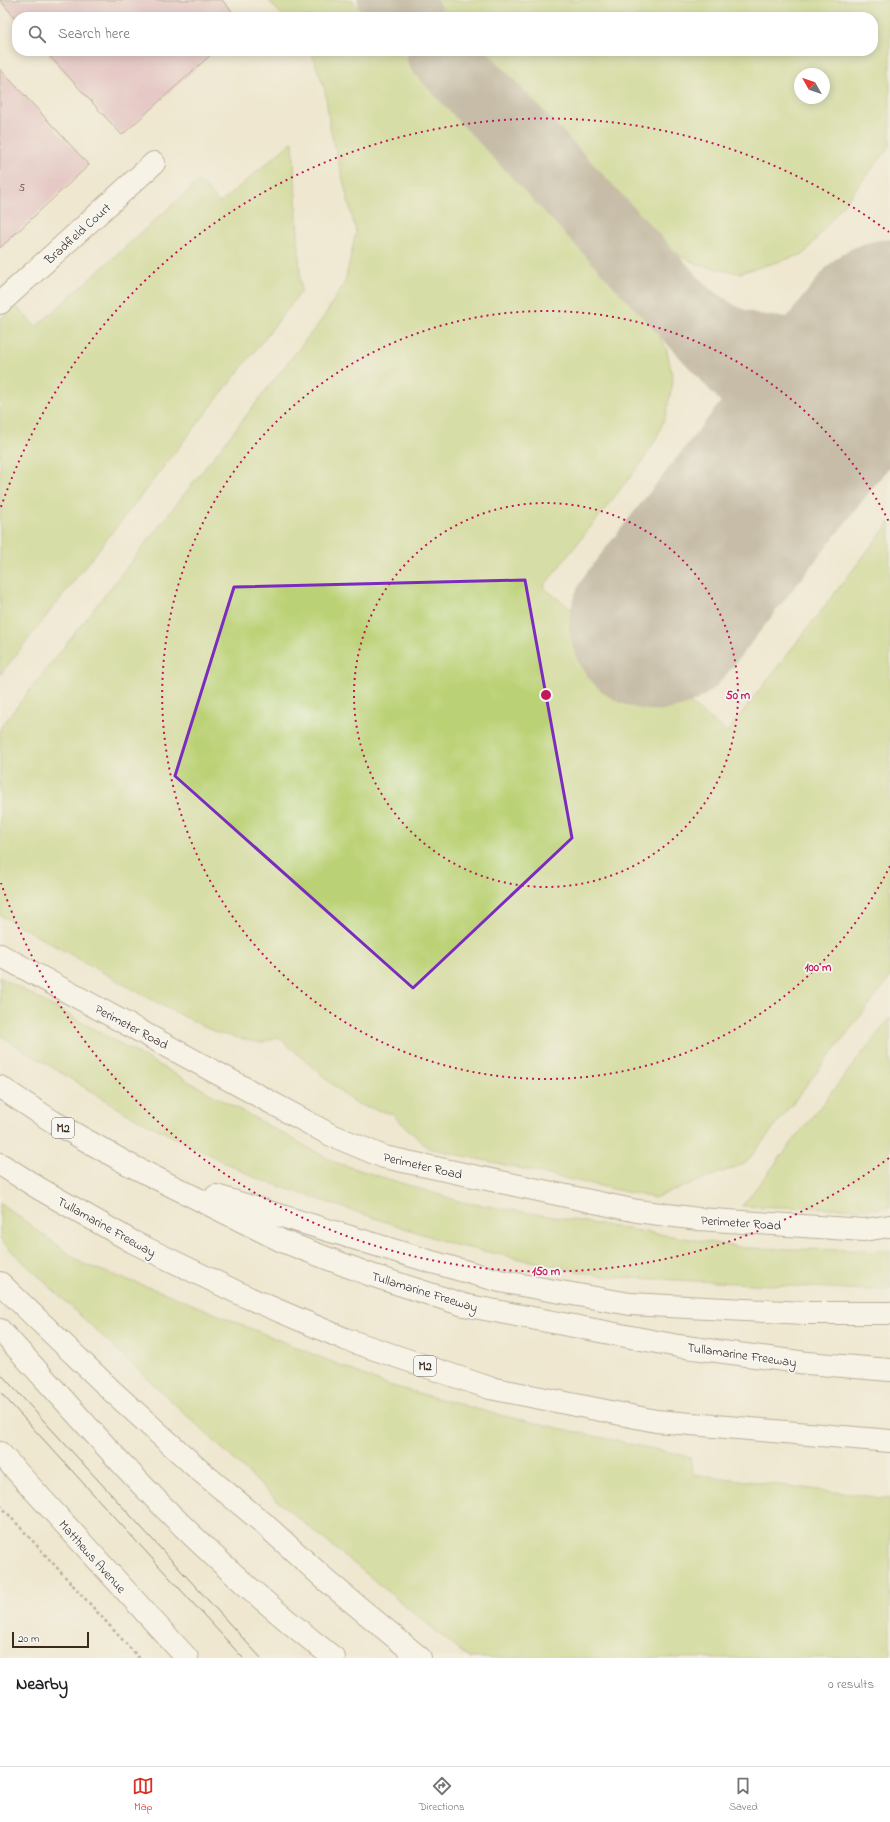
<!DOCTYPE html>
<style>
:root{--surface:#fff;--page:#f6f6f6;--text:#202124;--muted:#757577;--line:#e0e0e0;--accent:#d93025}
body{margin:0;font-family:"Indie Flower",sans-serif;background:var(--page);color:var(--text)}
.compass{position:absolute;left:794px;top:68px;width:36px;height:36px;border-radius:50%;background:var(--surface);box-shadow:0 2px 10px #0003;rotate:310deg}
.scale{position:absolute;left:12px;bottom:10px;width:77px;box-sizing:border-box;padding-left:4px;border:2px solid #3b2a1e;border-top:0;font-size:11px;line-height:14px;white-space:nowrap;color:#3b2a1e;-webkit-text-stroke:3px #f6f6f2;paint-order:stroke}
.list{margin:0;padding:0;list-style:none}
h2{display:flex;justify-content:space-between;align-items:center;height:52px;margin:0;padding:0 16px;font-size:17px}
h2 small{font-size:13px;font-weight:400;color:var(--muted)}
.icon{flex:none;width:22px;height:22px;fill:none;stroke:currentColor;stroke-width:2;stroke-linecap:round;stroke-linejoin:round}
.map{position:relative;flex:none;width:890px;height:1658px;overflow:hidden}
.search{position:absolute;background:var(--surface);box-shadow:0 2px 10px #0003;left:12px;right:12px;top:12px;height:44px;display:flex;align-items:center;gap:10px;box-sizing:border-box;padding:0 14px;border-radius:16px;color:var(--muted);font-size:15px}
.sheet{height:108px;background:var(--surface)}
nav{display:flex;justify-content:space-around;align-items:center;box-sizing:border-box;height:56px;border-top:1px solid var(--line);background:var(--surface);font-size:11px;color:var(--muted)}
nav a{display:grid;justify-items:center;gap:2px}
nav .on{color:var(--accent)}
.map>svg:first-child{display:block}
.green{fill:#bbd175;stroke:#7b7e4a;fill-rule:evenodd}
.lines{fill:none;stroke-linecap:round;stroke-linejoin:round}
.taxiway{stroke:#958877;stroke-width:69}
.runway{stroke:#958877;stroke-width:173}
.building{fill:#dba5ba}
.minor-casing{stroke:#7a6c5c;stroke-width:24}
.major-casing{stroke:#7a6c5c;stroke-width:24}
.highway-casing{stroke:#7a6c5c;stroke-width:24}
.path{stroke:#7a6c5c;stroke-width:2.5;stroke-dasharray:3 3;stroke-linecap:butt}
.minor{stroke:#fff;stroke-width:22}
.major{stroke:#fff;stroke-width:22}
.highway{stroke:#fff;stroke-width:22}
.tram{stroke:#3b2a1e;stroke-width:1}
.marked{fill:none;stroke:#7b2cbf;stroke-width:3;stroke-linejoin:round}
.ring{fill:none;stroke:#c2185b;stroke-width:2;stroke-dasharray:2 4}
.labels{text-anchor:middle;stroke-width:3.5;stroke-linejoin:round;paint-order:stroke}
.number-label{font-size:11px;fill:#634945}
.shield{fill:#f6f6f2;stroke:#73675e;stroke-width:1}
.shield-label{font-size:12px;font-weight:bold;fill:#3b2a1e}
.street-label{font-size:13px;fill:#3b2a1e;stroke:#f6f6f2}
.centre{fill:#c2185b;stroke:#f6f6f2;stroke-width:2}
.ring-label{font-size:12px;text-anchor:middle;font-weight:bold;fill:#c2185b;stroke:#f6f6f2;stroke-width:3.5;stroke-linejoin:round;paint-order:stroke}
</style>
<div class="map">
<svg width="890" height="1658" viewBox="0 0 890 1658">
<rect width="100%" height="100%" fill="#f6f6f2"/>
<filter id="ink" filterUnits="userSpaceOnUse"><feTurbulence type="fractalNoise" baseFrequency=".025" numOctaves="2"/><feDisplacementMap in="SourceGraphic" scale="8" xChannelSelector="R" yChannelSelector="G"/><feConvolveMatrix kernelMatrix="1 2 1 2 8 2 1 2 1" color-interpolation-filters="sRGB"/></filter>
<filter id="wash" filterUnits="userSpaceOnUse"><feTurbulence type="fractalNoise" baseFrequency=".012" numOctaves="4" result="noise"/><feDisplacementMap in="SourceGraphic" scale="16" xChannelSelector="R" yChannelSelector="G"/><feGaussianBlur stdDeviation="0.9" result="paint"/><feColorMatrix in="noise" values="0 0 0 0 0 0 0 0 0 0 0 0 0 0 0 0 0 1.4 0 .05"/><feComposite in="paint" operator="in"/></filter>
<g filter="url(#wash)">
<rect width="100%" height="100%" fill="#efe7d0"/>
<path class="green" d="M268,0H352L367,17H284Z
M435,0H890V146L804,254L740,273L723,270L697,264L679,255L659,237L482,51H873V17H451ZM800,74H824V98H800Z
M311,51H399L574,241L622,289L653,324L667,350L673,381L666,415L657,437L642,462L543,587L727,732L890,522V978L746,1163L654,1198L428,1148L392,1114L354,1103L278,1037L260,1043L217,1033L159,1004L0,915V728L323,318L345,282L356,232L330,128L325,90Z
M293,141L301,292L0,675V319L15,305L36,327L199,181L220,203Z
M0,977L334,1162L462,1202L745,1248L890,1251V1289L867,1290L600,1276L455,1245L258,1179L126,1113L0,1035Z
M890,1018V1207L878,1209L742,1206Z
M0,1203L83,1264L168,1294L385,1384L495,1414L690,1457L692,1474L890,1499V1658H469L280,1503L0,1240Z"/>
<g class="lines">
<path class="taxiway" d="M392,0L408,17
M440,51L611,233L802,439
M697,321C708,328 718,337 731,341C782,361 846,350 890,318"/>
<path class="runway" d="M656,624L890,326"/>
</g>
<g id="blocks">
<path class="building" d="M0,0H222L237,17H17V20Z
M45,51H215L122,135Z
M0,69L89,165L0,248Z"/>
</g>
</g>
<g filter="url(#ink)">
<use href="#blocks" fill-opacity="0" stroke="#7a6c5c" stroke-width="1"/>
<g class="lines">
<g class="minor-casing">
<path id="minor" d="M0,303L154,163
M0,955L329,1134L384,1157L637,1211L698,1219L864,1230L890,1226"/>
</g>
<g class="major-casing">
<path id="major" d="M0,1453L187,1658"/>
</g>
<g class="highway-casing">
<path id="highway" d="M0,1087L52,1121L128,1164L282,1241L371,1275L464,1305L678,1346L807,1363L890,1370
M0,1164L40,1189L133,1242L249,1298L345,1339L490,1388L656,1421L890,1441
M216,1196L432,1262L500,1281L538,1288L630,1304L804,1313H890
M0,1283L112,1391L198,1469L262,1522L327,1581L420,1658
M0,1330C42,1375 82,1421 124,1466C189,1536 259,1600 334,1658"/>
</g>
<path class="path" d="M0,1505L139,1658"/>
<use href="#minor" class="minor"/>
<use href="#major" class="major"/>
<use href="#highway" class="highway"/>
<path class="tram" d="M0,1373L261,1658
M0,1392L243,1658"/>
</g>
</g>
<path d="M0 0H890V1658H0ZM525,580L572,838L413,988L175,776L234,587Z" fill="#efe7d0" fill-opacity=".55" fill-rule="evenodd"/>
<path class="marked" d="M525,580L572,838L413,988L175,776L234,587Z"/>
<g class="ring">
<circle cx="546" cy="695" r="192"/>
<path d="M890 866A384 384 0 1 1 890 524"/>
<path d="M889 1158A576 576 0 0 1 1 883M1 507A576 576 0 0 1 889 232"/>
</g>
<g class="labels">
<g class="number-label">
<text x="22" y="191">5</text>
</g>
<g class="shield">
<rect x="52" y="1118" width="22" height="20" rx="3"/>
<rect x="414" y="1356" width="22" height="20" rx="3"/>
</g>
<g class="shield-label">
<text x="63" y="1132">M2</text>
<text x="425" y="1370">M2</text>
</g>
<g class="street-label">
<text transform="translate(77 233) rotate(-42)" y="5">Bradfield Court</text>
<text transform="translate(132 1026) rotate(28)" y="5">Perimeter Road</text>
<text transform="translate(423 1165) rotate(13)" y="5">Perimeter Road</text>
<text transform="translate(741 1222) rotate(4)" y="5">Perimeter Road</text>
<text transform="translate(107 1226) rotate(29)" y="5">Tullamarine Freeway</text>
<text transform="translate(425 1291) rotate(17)" y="5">Tullamarine Freeway</text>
<text transform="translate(742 1354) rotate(8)" y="5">Tullamarine Freeway</text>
<text transform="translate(93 1556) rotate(48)" y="5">Matthews Avenue</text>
</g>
</g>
<circle cx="546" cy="695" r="6" class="centre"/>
<g class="ring-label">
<text x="738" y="699">50 m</text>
<text x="818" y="971">100 m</text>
<text x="546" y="1275">150 m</text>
</g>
</svg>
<svg class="compass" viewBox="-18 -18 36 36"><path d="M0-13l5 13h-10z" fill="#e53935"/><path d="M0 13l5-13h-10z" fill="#757577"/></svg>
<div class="scale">20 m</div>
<div class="search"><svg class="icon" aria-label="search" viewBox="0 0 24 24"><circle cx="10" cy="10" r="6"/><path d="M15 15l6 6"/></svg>Search here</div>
</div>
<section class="sheet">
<h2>Nearby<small>0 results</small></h2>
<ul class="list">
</ul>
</section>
<nav>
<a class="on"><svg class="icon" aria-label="map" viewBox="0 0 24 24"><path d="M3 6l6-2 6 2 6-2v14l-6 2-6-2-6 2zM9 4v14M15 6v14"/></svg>Map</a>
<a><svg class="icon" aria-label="directions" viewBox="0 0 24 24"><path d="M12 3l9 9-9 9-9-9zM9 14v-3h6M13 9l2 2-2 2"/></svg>Directions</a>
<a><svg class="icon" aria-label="saved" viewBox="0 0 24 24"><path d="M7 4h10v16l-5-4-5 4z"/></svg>Saved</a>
</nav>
